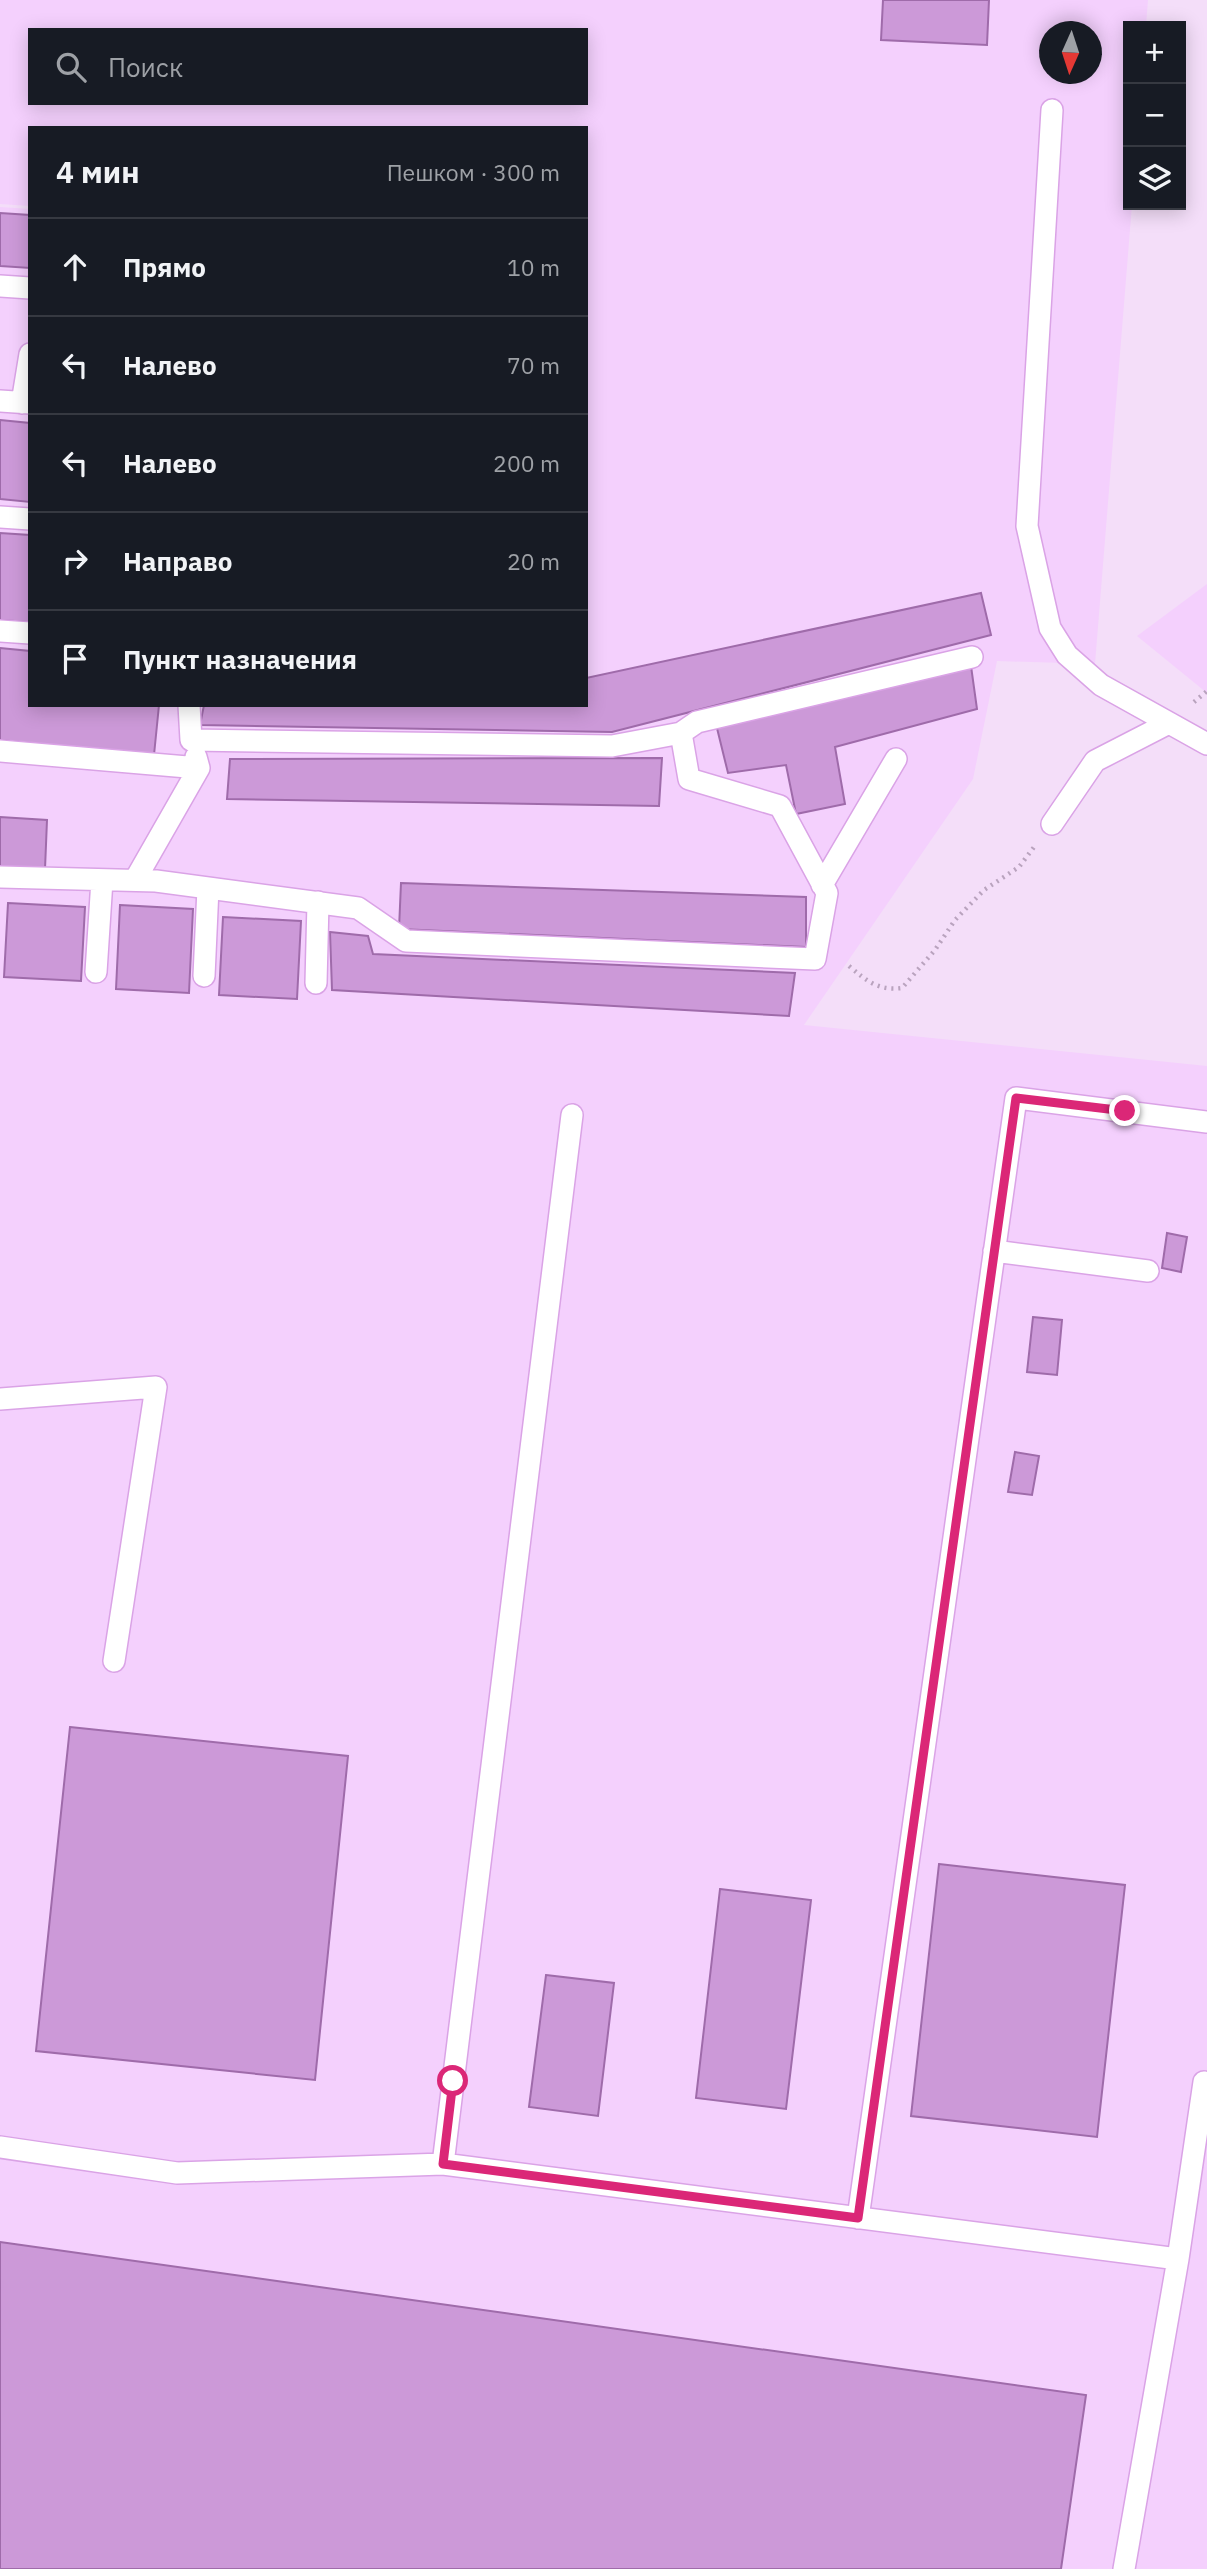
<!DOCTYPE html>
<html lang="ru">
<meta charset="utf-8">
<style>
:root{--surface:#171b24;--page:#20242c;--text:#f1f3f6;--muted:#9ea1a6;--line:#363941}
body{margin:0;font-family:"IBM Plex Sans",sans-serif;background:var(--page);color:var(--text)}
.controls{position:absolute;right:21px;top:21px;display:grid;overflow:hidden;border-radius:0px;box-shadow:0 4px 18px #0003}
.controls button{width:63px;height:63px;display:grid;place-items:center;padding:0;border:0;border-bottom:2px solid var(--line);background:var(--surface);color:var(--text);font:35px sans-serif}
.compass{position:absolute;left:1039px;top:21px;width:63px;height:63px;border-radius:50%;background:var(--surface);box-shadow:0 4px 18px #0003;rotate:183deg}
.stop{position:absolute;width:21px;height:21px;margin:-16px;border:5px solid #db2777;border-radius:50%;background:#fff}
.stop.end{background:#db2777;border-color:#fff;box-shadow:0 2px 7px #0008}
.list{margin:0;padding:0;list-style:none}
h2{display:flex;justify-content:space-between;align-items:center;height:91px;margin:0;padding:0 28px;font-size:30px}
h2 small{font-size:23px;font-weight:400;color:var(--muted)}
.list li{display:grid;grid-template-columns:46px 1fr auto;gap:21px;align-items:center;box-sizing:border-box;height:98px;padding:0 28px;border-top:2px solid var(--line)}
.list b{display:block;font-size:26px;white-space:nowrap}
.list em{font-size:23px;font-style:normal;color:var(--muted)}
.icon{flex:none;width:38px;height:38px;fill:none;stroke:currentColor;stroke-width:2;stroke-linecap:round;stroke-linejoin:round}
.map{position:relative;flex:none;width:1207px;height:2569px;overflow:hidden}
.search{position:absolute;background:var(--surface);box-shadow:0 4px 18px #0003;left:28px;top:28px;width:560px;height:77px;display:flex;align-items:center;gap:18px;box-sizing:border-box;padding:0 24px;border-radius:0px;color:var(--muted);font-size:26px}
.panel{position:absolute;background:var(--surface);box-shadow:0 4px 18px #0003;left:28px;top:126px;width:560px;height:581px;border-radius:0px}
.map>svg:first-child{display:block}
.built{fill:#f4d0fd;fill-rule:evenodd}
.building{fill:#cc99d8;stroke:#9f6baa;stroke-width:2}
.lines{fill:none;stroke-linecap:round;stroke-linejoin:round}
.service-casing{stroke:#daa3e6;stroke-width:24}
.path{stroke:#b9a3be;stroke-width:4.5;stroke-dasharray:2 5;stroke-linecap:butt}
.service{stroke:#fff;stroke-width:21}
.route{stroke:#db2777;stroke-width:9}
</style>
<div class="map">
<svg width="1207" height="2569" viewBox="0 0 1207 2569">
<rect width="100%" height="100%" fill="#f4def9"/>
<path class="built" d="M0,0H1148L1146,26H1128V205H1132L1095,664L997,661L973,779L804,1025L1207,1066V2569H0V207L30,209V705H586V128H30V206L0,204ZM30,30H586V103H30ZM1050,32H1092V74H1050Z
M1207,584V693L1137,636Z"/>
<path class="building" d="M883,0H989L987,45L881,40Z
M0,213L30,215V268L0,266Z
M0,420L30,423V502L0,499Z
M0,533L30,535V622L0,620Z
M981,593L991,635L612,732L200,725L204,705H586V678Z
M0,648L30,651V705H159L154,755L0,740Z
M971,666L977,709L835,747L845,804L796,814L786,765L728,773L715,720Z
M662,758L659,806L227,799L230,759Z
M0,817L47,820L45,869H0Z
M401,883L806,897V947L399,929Z
M8,903L85,907L81,981L4,977Z
M120,905L193,909L189,993L116,989Z
M223,917L301,921L297,999L219,995Z
M330,932L368,936L373,954L795,973L789,1016L332,990Z
M1167,1233L1187,1237L1181,1272L1162,1268Z
M1033,1317L1062,1320L1057,1375L1027,1372Z
M1015,1452L1039,1456L1032,1495L1008,1492Z
M70,1727L348,1756L315,2080L36,2051Z
M939,1864L1125,1885L1097,2137L911,2116Z
M720,1889L811,1900L786,2109L696,2098Z
M546,1975L614,1983L598,2116L529,2107Z
M0,2242L1086,2395L1061,2569H0Z"/>
<g class="lines">
<g class="service-casing">
<path id="service" d="M1052,110L1027,526L1050,628L1067,655L1101,685L1207,744
M0,286L30,288
M0,401L30,403
M22,403L30,354
M0,517L30,519
M0,631L30,633
M681,733L697,722L972,657
M0,751L199,768
M1052,824L1095,761L1167,724
M0,877L156,881L358,908L406,941L815,959L827,893L780,806L689,779L681,733L612,746L191,740L189,705
M135,880L199,768L196,757
M822,885L896,759
M96,972L102,880
M204,976L208,888
M316,983L318,902
M994,1251L1148,1271
M0,1399L156,1387L114,1661
M0,2147L177,2173L443,2164L1178,2259
M443,2164L572,1115
M858,2218L1016,1098L1207,1122
M1124,2569L1178,2259L1204,2082"/>
</g>
<path class="path" d="M1194,702L1207,691
M849,966C867,981 878,991 902,988L935,950L955,920L984,890L1019,867L1034,847"/>
<use href="#service" class="service"/>
</g>
<g class="lines">
<path class="route" d="M453,2081L443,2164L858,2218L1016,1098L1125,1111"/>
</g>
</svg>
<div class="controls">
<button>+</button>
<button>−</button>
<button><svg class="icon" aria-label="layers" viewBox="0 0 24 24"><path d="M12 4l9 5-9 5-9-5zM3 14l9 5 9-5"/></svg></button>
</div>
<svg class="compass" viewBox="-18 -18 36 36"><path d="M0-13l5 13h-10z" fill="#e53935"/><path d="M0 13l5-13h-10z" fill="#9ea1a6"/></svg>
<div class="stop" style="left:453px;top:2081px"></div>
<div class="stop end" style="left:1125px;top:1111px"></div>
<div class="search"><svg class="icon" aria-label="search" viewBox="0 0 24 24"><circle cx="10" cy="10" r="6"/><path d="M15 15l6 6"/></svg>Поиск</div>
<section class="panel">
<h2>4 мин<small>Пешком · 300 m</small></h2>
<ul class="list">
<li><svg class="icon" aria-label="ahead" viewBox="0 0 24 24"><path d="M12 20V5M6 11l6-6 6 6"/></svg><div><b>Прямо</b></div><em>10 m</em></li>
<li><svg class="icon" aria-label="left" viewBox="0 0 24 24"><path d="M17 20v-9H6M10 6l-5 5 5 5"/></svg><div><b>Налево</b></div><em>70 m</em></li>
<li><svg class="icon" aria-label="left" viewBox="0 0 24 24"><path d="M17 20v-9H6M10 6l-5 5 5 5"/></svg><div><b>Налево</b></div><em>200 m</em></li>
<li><svg class="icon" aria-label="right" viewBox="0 0 24 24"><path d="M7 20v-9h11M14 6l5 5-5 5"/></svg><div><b>Направо</b></div><em>20 m</em></li>
<li><svg class="icon" aria-label="arrive" viewBox="0 0 24 24"><path d="M6 21V4h12l-3 4 3 4H6"/></svg><div><b>Пункт назначения</b></div></li>
</ul>
</section>
</div>
